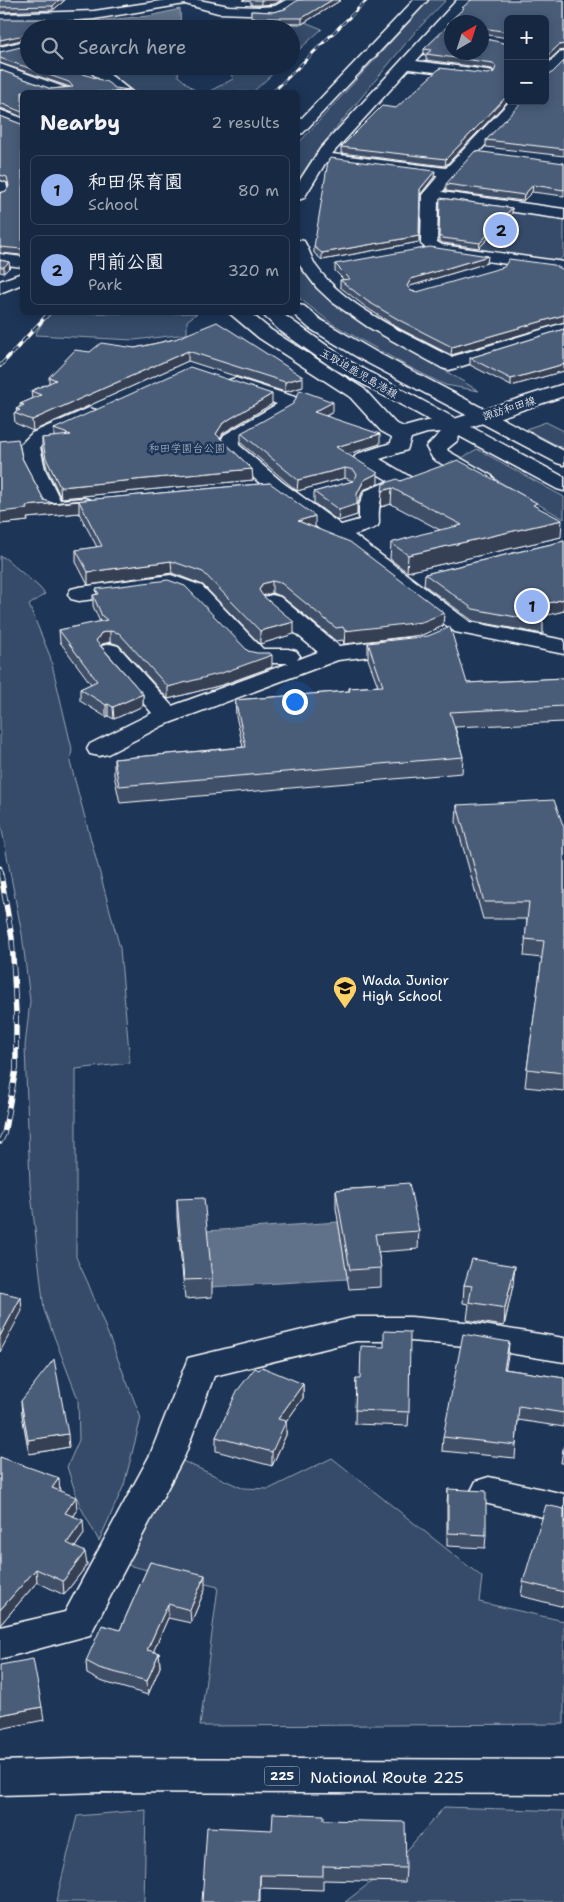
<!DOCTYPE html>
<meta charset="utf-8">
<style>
:root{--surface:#162841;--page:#1f3048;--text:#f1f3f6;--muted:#9ea6b1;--line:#35445a;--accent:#95b2f1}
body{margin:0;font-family:"Shantell Sans","Klee One",sans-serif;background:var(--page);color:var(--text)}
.controls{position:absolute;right:15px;top:15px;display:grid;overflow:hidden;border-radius:8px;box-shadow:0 2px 12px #0003}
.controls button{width:45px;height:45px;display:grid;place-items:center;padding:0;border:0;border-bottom:1px solid var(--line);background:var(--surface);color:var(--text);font:25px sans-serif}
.compass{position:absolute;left:444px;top:15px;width:45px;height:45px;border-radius:50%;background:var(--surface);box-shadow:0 2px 12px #0003;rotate:39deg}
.you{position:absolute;left:294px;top:701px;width:18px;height:18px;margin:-12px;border:4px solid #fff;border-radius:50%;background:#1a73e8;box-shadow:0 0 0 8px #1a73e833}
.badge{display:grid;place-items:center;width:32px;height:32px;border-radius:50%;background:var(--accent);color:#111;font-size:16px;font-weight:700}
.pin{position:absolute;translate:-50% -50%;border:2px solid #fff;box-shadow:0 1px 5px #0006}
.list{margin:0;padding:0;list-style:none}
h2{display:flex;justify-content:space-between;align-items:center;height:65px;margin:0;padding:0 20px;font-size:21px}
h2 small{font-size:16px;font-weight:400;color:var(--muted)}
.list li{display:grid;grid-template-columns:32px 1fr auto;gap:15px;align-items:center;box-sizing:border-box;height:70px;margin:0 10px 10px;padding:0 10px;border:1px solid var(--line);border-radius:8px}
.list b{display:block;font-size:19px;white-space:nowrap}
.list p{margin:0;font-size:16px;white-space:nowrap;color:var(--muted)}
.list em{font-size:16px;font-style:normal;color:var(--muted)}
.icon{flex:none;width:28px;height:28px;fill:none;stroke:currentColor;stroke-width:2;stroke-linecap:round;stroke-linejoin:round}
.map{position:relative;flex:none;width:564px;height:1902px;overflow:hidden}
.search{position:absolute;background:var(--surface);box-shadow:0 2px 12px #0003;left:20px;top:20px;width:280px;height:55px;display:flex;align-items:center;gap:12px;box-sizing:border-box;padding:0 18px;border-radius:28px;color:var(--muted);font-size:19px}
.panel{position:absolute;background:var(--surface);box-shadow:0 2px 12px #0003;left:20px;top:90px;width:280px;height:225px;border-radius:8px}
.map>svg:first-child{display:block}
.green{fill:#364b69;stroke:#9aa5b4}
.water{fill:#617289;stroke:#a0aab8}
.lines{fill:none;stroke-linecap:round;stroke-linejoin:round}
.minor-casing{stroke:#fff;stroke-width:3}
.major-casing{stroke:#fff;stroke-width:3}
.highway-casing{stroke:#fff;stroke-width:3}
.minor{fill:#1d3557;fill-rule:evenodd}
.major{fill:#1d3557;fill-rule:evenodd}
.highway{fill:#1d3557;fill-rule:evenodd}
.rail-far3-casing{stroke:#fff;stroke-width:3}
.rail-far2-casing{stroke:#fff;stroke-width:4}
.rail-far1-casing{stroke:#fff;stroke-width:5}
.rail-casing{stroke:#fff;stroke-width:5.5}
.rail-far3{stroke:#1d3557;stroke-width:2;stroke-dasharray:6;stroke-linecap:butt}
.rail-far2{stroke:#1d3557;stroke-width:2.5;stroke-dasharray:8;stroke-linecap:butt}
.rail-far1{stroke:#1d3557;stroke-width:3;stroke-dasharray:9;stroke-linecap:butt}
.rail{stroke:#1d3557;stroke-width:4;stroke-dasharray:12;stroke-linecap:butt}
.wall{fill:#405068;stroke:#fff}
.shaded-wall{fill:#344155;stroke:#fff}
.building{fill:#4a5d79;stroke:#fff}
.labels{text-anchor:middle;stroke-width:5;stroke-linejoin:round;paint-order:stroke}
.far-street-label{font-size:11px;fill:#fff;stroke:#1d3557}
.far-park-label{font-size:11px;fill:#b9c0ca;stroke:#1d3557}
.shield{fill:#1d3557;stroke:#bbc2cd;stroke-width:1}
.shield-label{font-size:12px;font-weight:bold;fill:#fff}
.poi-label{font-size:14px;fill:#fff;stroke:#1d3557;text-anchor:start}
.near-street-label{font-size:16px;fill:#fff;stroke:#1d3557}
</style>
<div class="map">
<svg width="564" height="1902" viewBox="0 0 564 1902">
<rect width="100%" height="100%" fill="#1d3557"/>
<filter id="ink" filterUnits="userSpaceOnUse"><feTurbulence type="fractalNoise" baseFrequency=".02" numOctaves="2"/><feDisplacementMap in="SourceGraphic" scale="10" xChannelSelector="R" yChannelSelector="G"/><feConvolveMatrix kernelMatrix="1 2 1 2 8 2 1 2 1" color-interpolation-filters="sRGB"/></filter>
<g filter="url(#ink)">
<path class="green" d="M429,0H446L416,31L318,150L298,180V144Z
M300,20L322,29L291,57V29H281Z
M100,66H179L178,76L197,92H134Z
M228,66H281L253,92H208L233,79Z
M446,200L564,217V255L560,260L549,261L442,246L438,244L437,203Z
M298,262L301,270L355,317L479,391L445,385L407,366L331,323L298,297Z
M48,313H197L187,321V334L134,340L35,335Z
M546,422L564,431V449L526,429Z
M477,449L564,497V519L460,459Z
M0,556L5,558L39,587L45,594L29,605L50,656L72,749L70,762L120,948L130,1063L76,1069V1257L88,1283L141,1418L124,1485L99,1541L80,1506L67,1467L79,1440L78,1399L44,1310L30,1184L25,1046L30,1001L22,934L0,820Z
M176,1458L242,1488L269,1489L332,1458L482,1577L479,1602L564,1621V1724L200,1726L218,1587L123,1564Z
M444,1807L564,1811V1902H345L397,1862Z
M146,1810L144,1902H56L77,1816Z"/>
<path class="water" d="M180,9L181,29H73L71,23L149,16Z
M338,1222L348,1279L211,1287L206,1231Z"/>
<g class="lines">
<g class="minor-casing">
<path id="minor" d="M167,0H199L229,6L261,7L275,6L286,0H302L285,12L273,15L218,13L185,4L94,19L47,22H0V14L94,11Z
M457,0H471L416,61L487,70L492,71L494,74L492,77L487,78L409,69L332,154L446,168L510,101H526L442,192L564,209V219L438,201L437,242L442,245L564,262V272L437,254L431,253L421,244L422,195L438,176L326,162L304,198L298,200V183L320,149Z
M29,40V48L0,55V47Z
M564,52V64L550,78L545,79V67L559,53Z
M0,64L69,89L71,92H52L0,73Z
M83,66H99L132,92H116Z
M0,110L22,118V127L0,119Z
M0,181L6,183L8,192L6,195L0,197Z
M298,240L304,241C309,249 311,258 316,266C345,307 407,334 451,357L564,323V334L456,368L449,370L442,368L368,327L332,302L317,288L298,263Z
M0,254L22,257V267L0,264Z
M22,273V284L0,293V281Z
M228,312H249L271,330L364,389L395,423L404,427L426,421L451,420L564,384V396L462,430L457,441L447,449L448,451L492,476L495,480L492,484L485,486L478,484L433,459L426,447L441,432L427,433L411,438L407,450L380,459L412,478L415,482L412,486L381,499C373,529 392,523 354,535L470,622L564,640V654L455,632L268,490L221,450L218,446L224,435L277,404L229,388L227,384L229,380L236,378L295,397L298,401L292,413L239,442V445L282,482L341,525L359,520V506L365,491L389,481L357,462L354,458L357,454L391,443L392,437L381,431L350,397L259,338Z
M89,408L96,410L99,414L96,418L46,441L40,447L45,469L60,500L84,498L91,500L94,504L91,508C77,512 60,515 46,511L25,469L20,445L32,433Z
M171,575L202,586L263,649H288L296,651L300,656L297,660L318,652L264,607L261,602L264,597L272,595L280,597L339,646L405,638L413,640L416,645L413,650L405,652L338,660L164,725L108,754L99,756L90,754L87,749L90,744L152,713L102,656L98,651L102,646L110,644L118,646L172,706L289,663H257L249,661L186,596L169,589L79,601L71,599L68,594L71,589L79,587Z
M356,1317H411L465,1322L564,1338V1362L465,1346L411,1341H356L214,1376L185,1455L90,1635L0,1659V1627L65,1612L150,1455L188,1358Z
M489,1477L564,1494V1522L476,1501L471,1491L476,1481Z"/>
</g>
<g class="major-casing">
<path id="major" d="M414,0H428L303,133L298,134V122Z
M298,305L304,306L321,320L376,352L564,451V465L557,463L362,360L309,328L291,312H298Z
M260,312H280L347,360L564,477V491L557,489L333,368L279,330Z"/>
</g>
<g class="highway-casing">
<path id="highway" d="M102,1758L564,1760V1794L102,1792L0,1795V1761Z"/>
</g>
<use href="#minor" class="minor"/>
<use href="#major" class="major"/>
<use href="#highway" class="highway"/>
<g class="rail-far3-casing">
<path id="rail-far3" d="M273,92L367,0"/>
</g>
<g class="rail-far2-casing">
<path id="rail-far2" d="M0,366L50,312"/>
</g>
<g class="rail-far1-casing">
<path id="rail-far1" d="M0,868L1,877"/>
</g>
<g class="rail-casing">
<path id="rail" d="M0,1142L4,1134L16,1069V1013L12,938L1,875"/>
</g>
<use href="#rail-far3" class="rail-far3"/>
<use href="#rail-far2" class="rail-far2"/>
<use href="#rail-far1" class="rail-far1"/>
<use href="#rail" class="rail"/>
</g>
<path class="wall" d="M0,0H65L53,10L0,12Z
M242,0H282L274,4L261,5H251V2Z
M341,0L302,24L252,23L251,11L273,12L285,9Z
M564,0V50L559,51L545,64V19H508V38L482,34V35V22L452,52L508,44V101L445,166L341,153V147L396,108L494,72L492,69L426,60V55H424V49L448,27V23L462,10V8Z
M0,52L75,67L78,68L79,72L115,88L22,92V117L1,108L0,109V70L51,89L70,87L0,63Z
M564,61V156L486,147V140Z
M0,116L21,124L22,123V254L21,255L0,253V193L6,191L9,187L8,183L0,180Z
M564,163V196L532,192L523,201L446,191V184Z
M434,177L420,195L419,242L322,260L314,253V247Z
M440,198L512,208V213L479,248L443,243L439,241Z
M0,260L9,262L10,267L4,273L0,272Z
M487,263L410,286L409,289L411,291L417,292L564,270L451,355L400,329L367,308L340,287V280H344L335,271V264Z
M564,329V371L511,386L470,365V358Z
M175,339L303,387L285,392L188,361L33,431L15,423L14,413L17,412L16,409L20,407V404L32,399L31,391L49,383V377L90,352L135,348Z
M272,404L223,433L220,438L252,469L253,480L61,498L47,468L42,448V438L54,437V429Z
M333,412L326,416L380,444L347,454L378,484L363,490L357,505V515L338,521L314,503V492L353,481L345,478L297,491L241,443V433Z
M0,441L22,458L44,500L52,503L270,483L315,528L444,613L443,626L422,635L344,644L343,640L336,641L281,596L272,593L263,596L294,634L260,644L203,585L172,573L88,585L76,562V550L97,547L79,513L27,518L28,521L0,524Z
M400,481L537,507L561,537L407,572L390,559L391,543L440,530L391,504L381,507L382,491Z
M564,541V611L537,617L543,622V634L473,621L424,585L425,574Z
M96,589L248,651L272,667L222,685L168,699L119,645L110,642L102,644L101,646L143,694V706L114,719L108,716L106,717L80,701V689L91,684L60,642L59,630L100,622L93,606V595L97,594Z
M368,643L467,683L564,678V722L455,727L463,757L462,773L120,803L114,775V759L243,747L236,716L235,700L349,691V688L378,686L368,659Z
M457,805L564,828V1091L525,1087L527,1069L542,958L524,956L527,919H483L456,822Z
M384,1185L419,1231L418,1249L378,1252L381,1268V1287L349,1289L336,1208V1190L384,1187Z
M177,1199L212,1279V1297L185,1299L177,1217Z
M464,1285H513L504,1326L467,1320L469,1304L463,1303Z
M509,1342L505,1369L564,1378V1427L518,1420L515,1458L442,1451L443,1437Z
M259,1370L303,1384V1398L286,1422V1435L272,1466L216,1451V1437Z
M356,1379L409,1412L408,1426L355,1424Z
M21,1401L69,1447L29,1454L22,1415Z
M564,1445V1463H561L563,1449Z
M0,1457L60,1491L77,1511L73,1517L84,1534L75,1547L87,1565L64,1595L37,1582L0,1625Z
M448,1489L486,1535L485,1548L447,1546V1503Z
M564,1509V1607L521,1596L523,1582Z
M150,1562L205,1589L191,1623L168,1618L153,1652L159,1653L160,1667L148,1695L100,1681L87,1674L86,1661L120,1630Z
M324,1820L406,1868L405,1882L323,1880V1890L260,1888L202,1902L272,1830Z"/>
<path class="shaded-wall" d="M59,0H65L53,10V6Z
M261,0H282L274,4L261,5Z
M332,0H341L302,24V18Z
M28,33L29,38L0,45V40Z
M564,44V50L559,51L545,64V58L559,45Z
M71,66H75V69L78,68L79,73L72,75Z
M129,90V92H113Z
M508,95V101L445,166L446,159Z
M435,171L434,177L420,195V189Z
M533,185L532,192L523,201L524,195Z
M512,208V213L479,248L480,243Z
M419,236V242L322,260V253Z
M488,256L487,263L410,286L406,293L407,286L411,279Z
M9,262L10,267L4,273V267Z
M564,315V322L451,355L452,347Z
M188,351V361L33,431L32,420Z
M564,364V371L511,386V379Z
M303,377V387L285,392V382Z
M272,394V404L223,433L216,445V434L223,423Z
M333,402V412L314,422V412Z
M380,434V444L335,458L336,447Z
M345,468V478L297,491L298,480Z
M252,469L253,480L61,498L60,487Z
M378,473V484L363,490L357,505V515L338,521L339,510L357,494L364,480Z
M392,488L391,504L381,507L382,491Z
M79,501V513L27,518L28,521L0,524V512L26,506Z
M315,516V528L298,521Z
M562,520L561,537L407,572L408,555Z
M171,561L172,573L88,585V572Z
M272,581V593L262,596L259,590L262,584Z
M564,599V611L528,620L527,609Z
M444,613L443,626L422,635L344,644L345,631Z
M294,622V634L260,644V631Z
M110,631V642L102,644L97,652L96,641L101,633Z
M272,655V667L222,685L168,699V687Z
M143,694V706L114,719L113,707Z
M108,704V716L106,717V705Z
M515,1266L513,1285L504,1326L505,1308Z
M21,1297L22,1311L0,1352V1336Z
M509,1342L508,1356L503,1382L504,1369Z
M303,1384V1398L286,1422V1435L272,1466V1452L278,1419Z
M68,1434L69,1447L29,1454L28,1440Z
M59,1478L60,1492L52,1488Z
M76,1497L77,1511L66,1527L65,1513Z
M83,1520L84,1534L68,1557L67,1543Z
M85,1552L87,1565L64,1595L63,1581Z
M36,1569L37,1582L0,1625V1610Z
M205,1575V1589L191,1623L190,1610Z
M168,1604V1618L148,1664L147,1650Z
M159,1653L160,1667L148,1695L147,1681Z
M42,1707L44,1720L0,1729V1715Z
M260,1875V1902H259Z"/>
<path class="building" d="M0,0H59L53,6L0,7Z
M298,0H332L302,18H251V11L273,12L285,9Z
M471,0H564V44L559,45L545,58V19H508V32L483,28L482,29V22H452V52H482V38L508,44V95L446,159L341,147L382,106L396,108L440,68L487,74L494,72L496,67L493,63L426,54L432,50L424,49L451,23H448L464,8H462Z
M0,19H46V29H29V34L0,40Z
M29,45V66H73L78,68L72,70L107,82L115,88L129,90L113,92H22V112L0,103V70L51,89L73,87L69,82L0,58V52Z
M564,61V149L486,140L523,101H545V74L552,73Z
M0,116L21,124L22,123V248L21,249L0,247V193L6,191L9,186L7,177L0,175Z
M475,151L564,163V190L533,185L524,195L446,184Z
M330,158L435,171L420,189L419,236L322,253L314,247L328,161Z
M440,198L512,208L480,243L443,238L439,236Z
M430,247L488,256L411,279L407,286L411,291L417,292L504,267L509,259L554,265L564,270V315L452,347L401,321L367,301L340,280L350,279L335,264Z
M0,260L9,262L4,267H0Z
M217,322L303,377L285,382L188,351L32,420L14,413L20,410L16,409L24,405L20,404L41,395L31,391L56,380L49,377L75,350L90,352L101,343L135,348L175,339Z
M564,329V364L511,379L470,358Z
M190,367L272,394L223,423L216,434L252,469L60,487L46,458L42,438L71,435L54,429Z
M300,390L333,402L314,412L380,434L336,447L378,473L364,480L357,494V504L339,510L314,492L353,481L357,475L354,470L345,468L298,480L241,433L293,404Z
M18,439L22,458L44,500L52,503L270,483L315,516L298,521L350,542L444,613L422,622L345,631L343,627L336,628L281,583L272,581L262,584L259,590L263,596L294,622L260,631L203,572L171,561L88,572L76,550L102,546L79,501L26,506L27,509L0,512V441Z
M458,460L537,503L533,505L562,520L408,555L391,543L422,534L462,525L392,488L382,491L383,484L397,479L400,481Z
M564,541V599L527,609L543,622L473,609L425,574Z
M168,580L185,586L248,651L257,653H270L272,655L222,673L168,687L119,633L110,631L101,633L96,641L143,694L113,707L108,704L106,705L80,689L97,681L59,630L107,620L102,616L93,595L99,594L96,589Z
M450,627L467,683L564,678V706L450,712L463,757L119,786L114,759L246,747L235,700L350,691L349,688L383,686L368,643L428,636Z
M554,800L564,828V1073L527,1069L544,941L525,939L529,902H484L457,805Z
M409,1183L419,1231L375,1234L381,1268L350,1270L336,1190L385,1187L384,1185Z
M204,1198L212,1279L184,1280L177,1199Z
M472,1259L515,1266L505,1308L469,1302L472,1286L464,1285Z
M0,1292L21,1297L0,1336Z
M384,1331L410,1332L409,1412L355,1410L356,1379H360L361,1346L384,1347Z
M463,1334L509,1342L504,1369L564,1378V1413L519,1406L516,1445L443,1437Z
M54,1359L68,1434L28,1440L21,1401Z
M262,1367L303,1384L278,1419L286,1421L272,1452L216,1437L237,1391L255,1368L259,1370Z
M0,1457L59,1478L52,1488L76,1497L65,1513L83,1520L67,1543L85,1552L63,1581L36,1569L0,1610Z
M448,1489L486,1491V1535L448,1533Z
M546,1505L564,1509V1592L523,1582Z
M150,1562L205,1575L190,1610L168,1604L147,1650L159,1653L147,1681L99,1668L86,1661L102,1625L120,1630Z
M33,1659L42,1707L0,1715V1665Z
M273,1813L324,1815V1820L405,1822L406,1868L323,1866V1876L260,1875L259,1902H202L207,1827L272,1830Z"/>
</g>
<defs>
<g id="school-pin" transform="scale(1.25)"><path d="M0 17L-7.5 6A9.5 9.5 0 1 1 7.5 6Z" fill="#ffd166" stroke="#1d3557"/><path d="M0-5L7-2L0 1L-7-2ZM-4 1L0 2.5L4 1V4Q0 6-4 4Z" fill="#111"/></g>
</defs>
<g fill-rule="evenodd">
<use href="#school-pin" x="345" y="988"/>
</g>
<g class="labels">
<g class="far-street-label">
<text transform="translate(359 373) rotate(30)" y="4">玉取迫鹿児島港線</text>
<text transform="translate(509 408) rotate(-18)" y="4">諏訪和田線</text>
</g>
<g class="far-park-label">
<text x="187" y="452">和田学園台公園</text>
</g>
<rect class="shield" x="264.5" y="1766.5" width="35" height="19" rx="4"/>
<g class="shield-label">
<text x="282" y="1780">225</text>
</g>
<g class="poi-label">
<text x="362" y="985">Wada Junior<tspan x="362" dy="16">High School</tspan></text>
</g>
<g class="near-street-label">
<text x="387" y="1783">National Route 225</text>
</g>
</g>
</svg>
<div class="controls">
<button>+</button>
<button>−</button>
</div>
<svg class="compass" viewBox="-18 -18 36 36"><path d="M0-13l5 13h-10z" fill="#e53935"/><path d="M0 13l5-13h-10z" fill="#9ea6b1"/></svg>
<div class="you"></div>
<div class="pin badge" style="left:532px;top:606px">1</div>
<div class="pin badge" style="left:501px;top:230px">2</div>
<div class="search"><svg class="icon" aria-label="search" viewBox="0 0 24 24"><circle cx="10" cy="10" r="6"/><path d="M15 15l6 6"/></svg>Search here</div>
<section class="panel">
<h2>Nearby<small>2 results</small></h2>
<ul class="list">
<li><span class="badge">1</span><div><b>和田保育園</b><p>School</p></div><em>80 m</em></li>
<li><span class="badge">2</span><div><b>門前公園</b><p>Park</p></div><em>320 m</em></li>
</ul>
</section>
</div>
